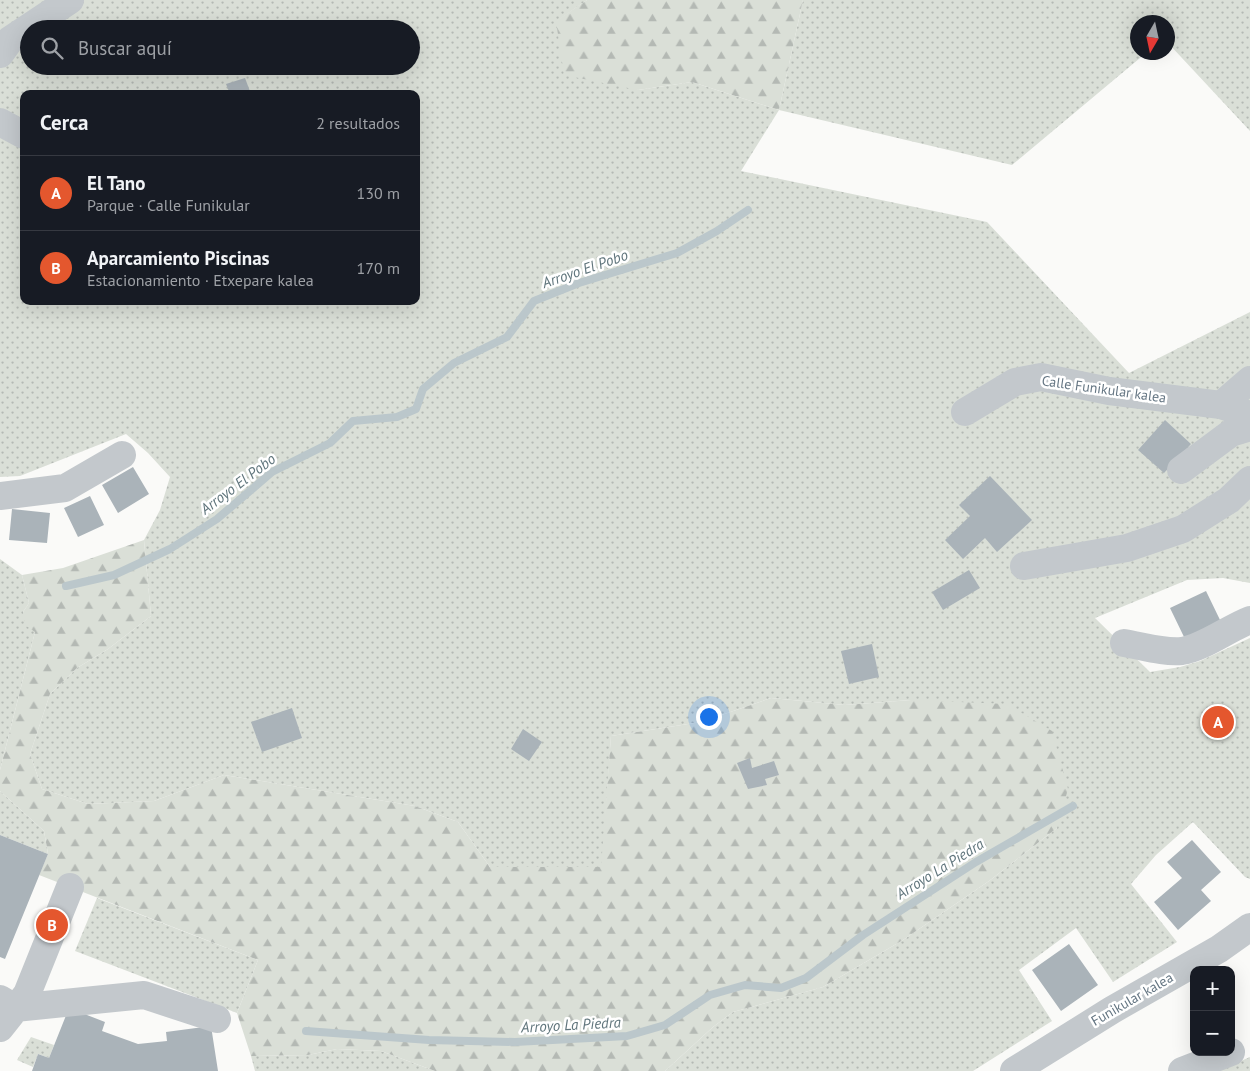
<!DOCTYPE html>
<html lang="es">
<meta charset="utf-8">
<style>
:root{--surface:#171b24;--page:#242831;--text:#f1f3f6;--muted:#9ea1a6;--line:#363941;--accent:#e4572e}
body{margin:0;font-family:"PT Sans",sans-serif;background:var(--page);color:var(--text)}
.controls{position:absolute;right:15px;bottom:15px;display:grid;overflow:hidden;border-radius:10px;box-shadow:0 5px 20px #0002}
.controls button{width:45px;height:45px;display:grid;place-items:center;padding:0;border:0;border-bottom:1px solid var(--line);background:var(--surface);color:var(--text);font:25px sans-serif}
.compass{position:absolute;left:1130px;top:15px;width:45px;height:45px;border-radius:50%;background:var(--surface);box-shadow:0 5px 20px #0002;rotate:189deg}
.you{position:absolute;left:708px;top:716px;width:18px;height:18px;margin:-12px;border:4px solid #fff;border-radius:50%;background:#1a73e8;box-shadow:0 0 0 8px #1a73e833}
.badge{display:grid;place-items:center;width:32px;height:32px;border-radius:50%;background:var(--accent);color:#fff;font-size:16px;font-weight:700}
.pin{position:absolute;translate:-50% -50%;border:2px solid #fff;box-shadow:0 1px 5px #0006}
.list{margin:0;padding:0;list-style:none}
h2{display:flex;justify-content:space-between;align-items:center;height:65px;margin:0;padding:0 20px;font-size:21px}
h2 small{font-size:16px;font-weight:400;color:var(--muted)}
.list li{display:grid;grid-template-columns:32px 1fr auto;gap:15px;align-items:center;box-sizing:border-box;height:75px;padding:0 20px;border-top:1px solid var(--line)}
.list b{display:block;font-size:19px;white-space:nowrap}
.list p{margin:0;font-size:16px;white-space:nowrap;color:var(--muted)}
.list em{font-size:16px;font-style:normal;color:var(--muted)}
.icon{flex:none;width:28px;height:28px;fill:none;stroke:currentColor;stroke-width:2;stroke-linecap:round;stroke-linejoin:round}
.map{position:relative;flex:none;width:1250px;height:1071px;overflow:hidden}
.search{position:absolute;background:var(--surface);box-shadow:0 5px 20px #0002;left:20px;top:20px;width:400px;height:55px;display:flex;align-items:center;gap:12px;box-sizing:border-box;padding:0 18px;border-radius:28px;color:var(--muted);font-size:19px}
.panel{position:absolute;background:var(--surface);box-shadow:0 5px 20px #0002;left:20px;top:90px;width:400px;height:215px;border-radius:10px}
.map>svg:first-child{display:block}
.grass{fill:url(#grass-dots);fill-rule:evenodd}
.forest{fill:url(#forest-firs)}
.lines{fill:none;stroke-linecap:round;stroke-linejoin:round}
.stream{stroke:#bbc7cb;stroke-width:8}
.building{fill:#aab3b9}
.minor{stroke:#c3c8cc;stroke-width:28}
.labels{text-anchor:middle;stroke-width:5;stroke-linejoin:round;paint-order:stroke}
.street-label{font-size:14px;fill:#657683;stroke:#fff}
.water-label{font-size:15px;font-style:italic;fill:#60757c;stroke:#fff}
</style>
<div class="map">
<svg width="1250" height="1071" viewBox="0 0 1250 1071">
<defs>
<pattern id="grass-dots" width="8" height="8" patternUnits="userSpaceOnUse" patternTransform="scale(1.25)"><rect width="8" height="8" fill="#dadfd7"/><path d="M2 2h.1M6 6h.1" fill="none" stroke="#b4b9b4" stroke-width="1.8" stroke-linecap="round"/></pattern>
<pattern id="forest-firs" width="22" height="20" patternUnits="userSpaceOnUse" patternTransform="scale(1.25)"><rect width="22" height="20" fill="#dadfd7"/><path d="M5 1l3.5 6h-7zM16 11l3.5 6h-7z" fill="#b4b9b4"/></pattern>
</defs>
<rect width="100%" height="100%" fill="#fafaf8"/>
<path class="grass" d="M0,0H587L557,21L638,90L692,82L779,110L803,0H1250V131L1168,43V22H1138V52L1146,53L1012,165L779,110L741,171L987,222L1129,373L1250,312V583L1223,578L1187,580L1095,618L1150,672L1180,667L1200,661L1250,638V879L1245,877L1193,822L1156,855L1131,884L1177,942L1113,982L1076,928L1019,970L1052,1021L973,1071H665L713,1027L733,1012L823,987L903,940L989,881L1057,828L911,700L845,705L771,698L701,722L611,736L602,868L490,867L458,822L415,806L224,775L154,801L88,804L42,789L30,754L50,694L77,668L108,649L151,616L144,540L160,510L170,477L148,453L126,434L20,476L0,477ZM29,29H411V66H29ZM24,94H416V301H24Z
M0,559L22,575L29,603L23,612L35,632L0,770Z
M0,791L44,831L48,854L0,835Z
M97,898L258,960L237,1013L75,951Z
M31,1037L54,1045L49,1058L38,1054L33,1067L17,1060Z
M337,1049L381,1051L435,1071H255L251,1056L308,1055Z
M1250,1057V1071H1218Z"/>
<path class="forest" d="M587,0H803L779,110L692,82L638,90L564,75L556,21Z
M144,540L151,616L108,649L77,668L50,694L30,754L42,789L88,804L154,801L224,775L415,806L458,822L490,867H601L611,736L701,722L771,698L845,705L911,700L1007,704L1052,731L1068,789L1057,828L989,881L903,940L823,987L733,1012L713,1027L665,1071H435L381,1051L337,1049L308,1055L251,1056L237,1013L258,960L39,875L48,854L44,831L0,791V770L35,632L25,625L23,612L29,603L22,575L63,568Z"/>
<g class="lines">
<path class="stream" d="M66,586L114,575L170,549L217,519L272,472L330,443L353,421L397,417L416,409L423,389L454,363L507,337L534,301L579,283L677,253L717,231L748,210
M306,1031L429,1040L515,1042L627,1036L665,1025L710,995L745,985L781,988L806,978L863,935L976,862L1073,806"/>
</g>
<path class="building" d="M245,78L251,94H230L226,84Z
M1165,420L1191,444L1164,473L1138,450Z
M133,467L149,494L118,513L102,485Z
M990,476L1032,520L997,552L985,538L963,559L945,540L970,516L959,505Z
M90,496L104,525L78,537L64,508Z
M12,509L50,513L47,543L9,540Z
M969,570L980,588L943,610L932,592Z
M1206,591L1221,622L1185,639L1170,608Z
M872,644L879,677L849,684L841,651Z
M292,708L302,738L262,752L251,722Z
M523,729L542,742L529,761L511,749Z
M750,758L752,768L774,761L779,775L765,779L767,785L748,789L737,763Z
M0,835L48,854L5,959L0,957Z
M1192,840L1221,872L1201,890L1211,901L1178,930L1154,902L1182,878L1167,862Z
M1069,944L1098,985L1061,1011L1032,970Z
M69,1008L105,1022L102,1031L138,1044L167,1041L166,1032L211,1026L218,1071H32L38,1054L49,1058Z"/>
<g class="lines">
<path class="minor" d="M0,54L10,40L70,0
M0,122L24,135
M1221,405L1250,380
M965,412L1015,382L1041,377L1109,391L1221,405L1250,415
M1181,470L1231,433L1250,427
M0,496L65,488L122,455
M1024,566L1127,548L1183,529L1229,500L1250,480
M1124,643C1142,646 1164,653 1182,651C1203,648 1229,628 1250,620
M0,999L15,1008L144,995L217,1019
M0,1028L27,994L70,887
M1014,1071L1112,1010L1219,949L1250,927
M1182,1071L1231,1052"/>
</g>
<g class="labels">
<g class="street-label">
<text transform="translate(1104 389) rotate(8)" y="5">Calle Funikular kalea</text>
<text transform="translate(1132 999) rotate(-30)" y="5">Funikular kalea</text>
</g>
<g class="water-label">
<text transform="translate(585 269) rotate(-19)" y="5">Arroyo El Pobo</text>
<text transform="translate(238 484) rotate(-37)" y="5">Arroyo El Pobo</text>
<text transform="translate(940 869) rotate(-32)" y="5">Arroyo La Piedra</text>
<text transform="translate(571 1025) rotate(-3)" y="5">Arroyo La Piedra</text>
</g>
</g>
</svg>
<div class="controls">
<button>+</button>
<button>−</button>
</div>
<svg class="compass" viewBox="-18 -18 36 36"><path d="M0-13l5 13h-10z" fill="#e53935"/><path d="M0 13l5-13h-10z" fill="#9ea1a6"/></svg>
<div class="you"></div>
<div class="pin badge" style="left:1218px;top:722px">A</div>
<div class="pin badge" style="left:52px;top:925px">B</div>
<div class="search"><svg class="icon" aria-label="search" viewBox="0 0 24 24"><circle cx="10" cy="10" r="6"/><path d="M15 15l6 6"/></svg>Buscar aquí</div>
<section class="panel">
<h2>Cerca<small>2 resultados</small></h2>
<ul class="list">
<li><span class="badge">A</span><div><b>El Tano</b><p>Parque · Calle Funikular</p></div><em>130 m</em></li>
<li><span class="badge">B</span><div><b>Aparcamiento Piscinas</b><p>Estacionamiento · Etxepare kalea</p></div><em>170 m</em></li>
</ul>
</section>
</div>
